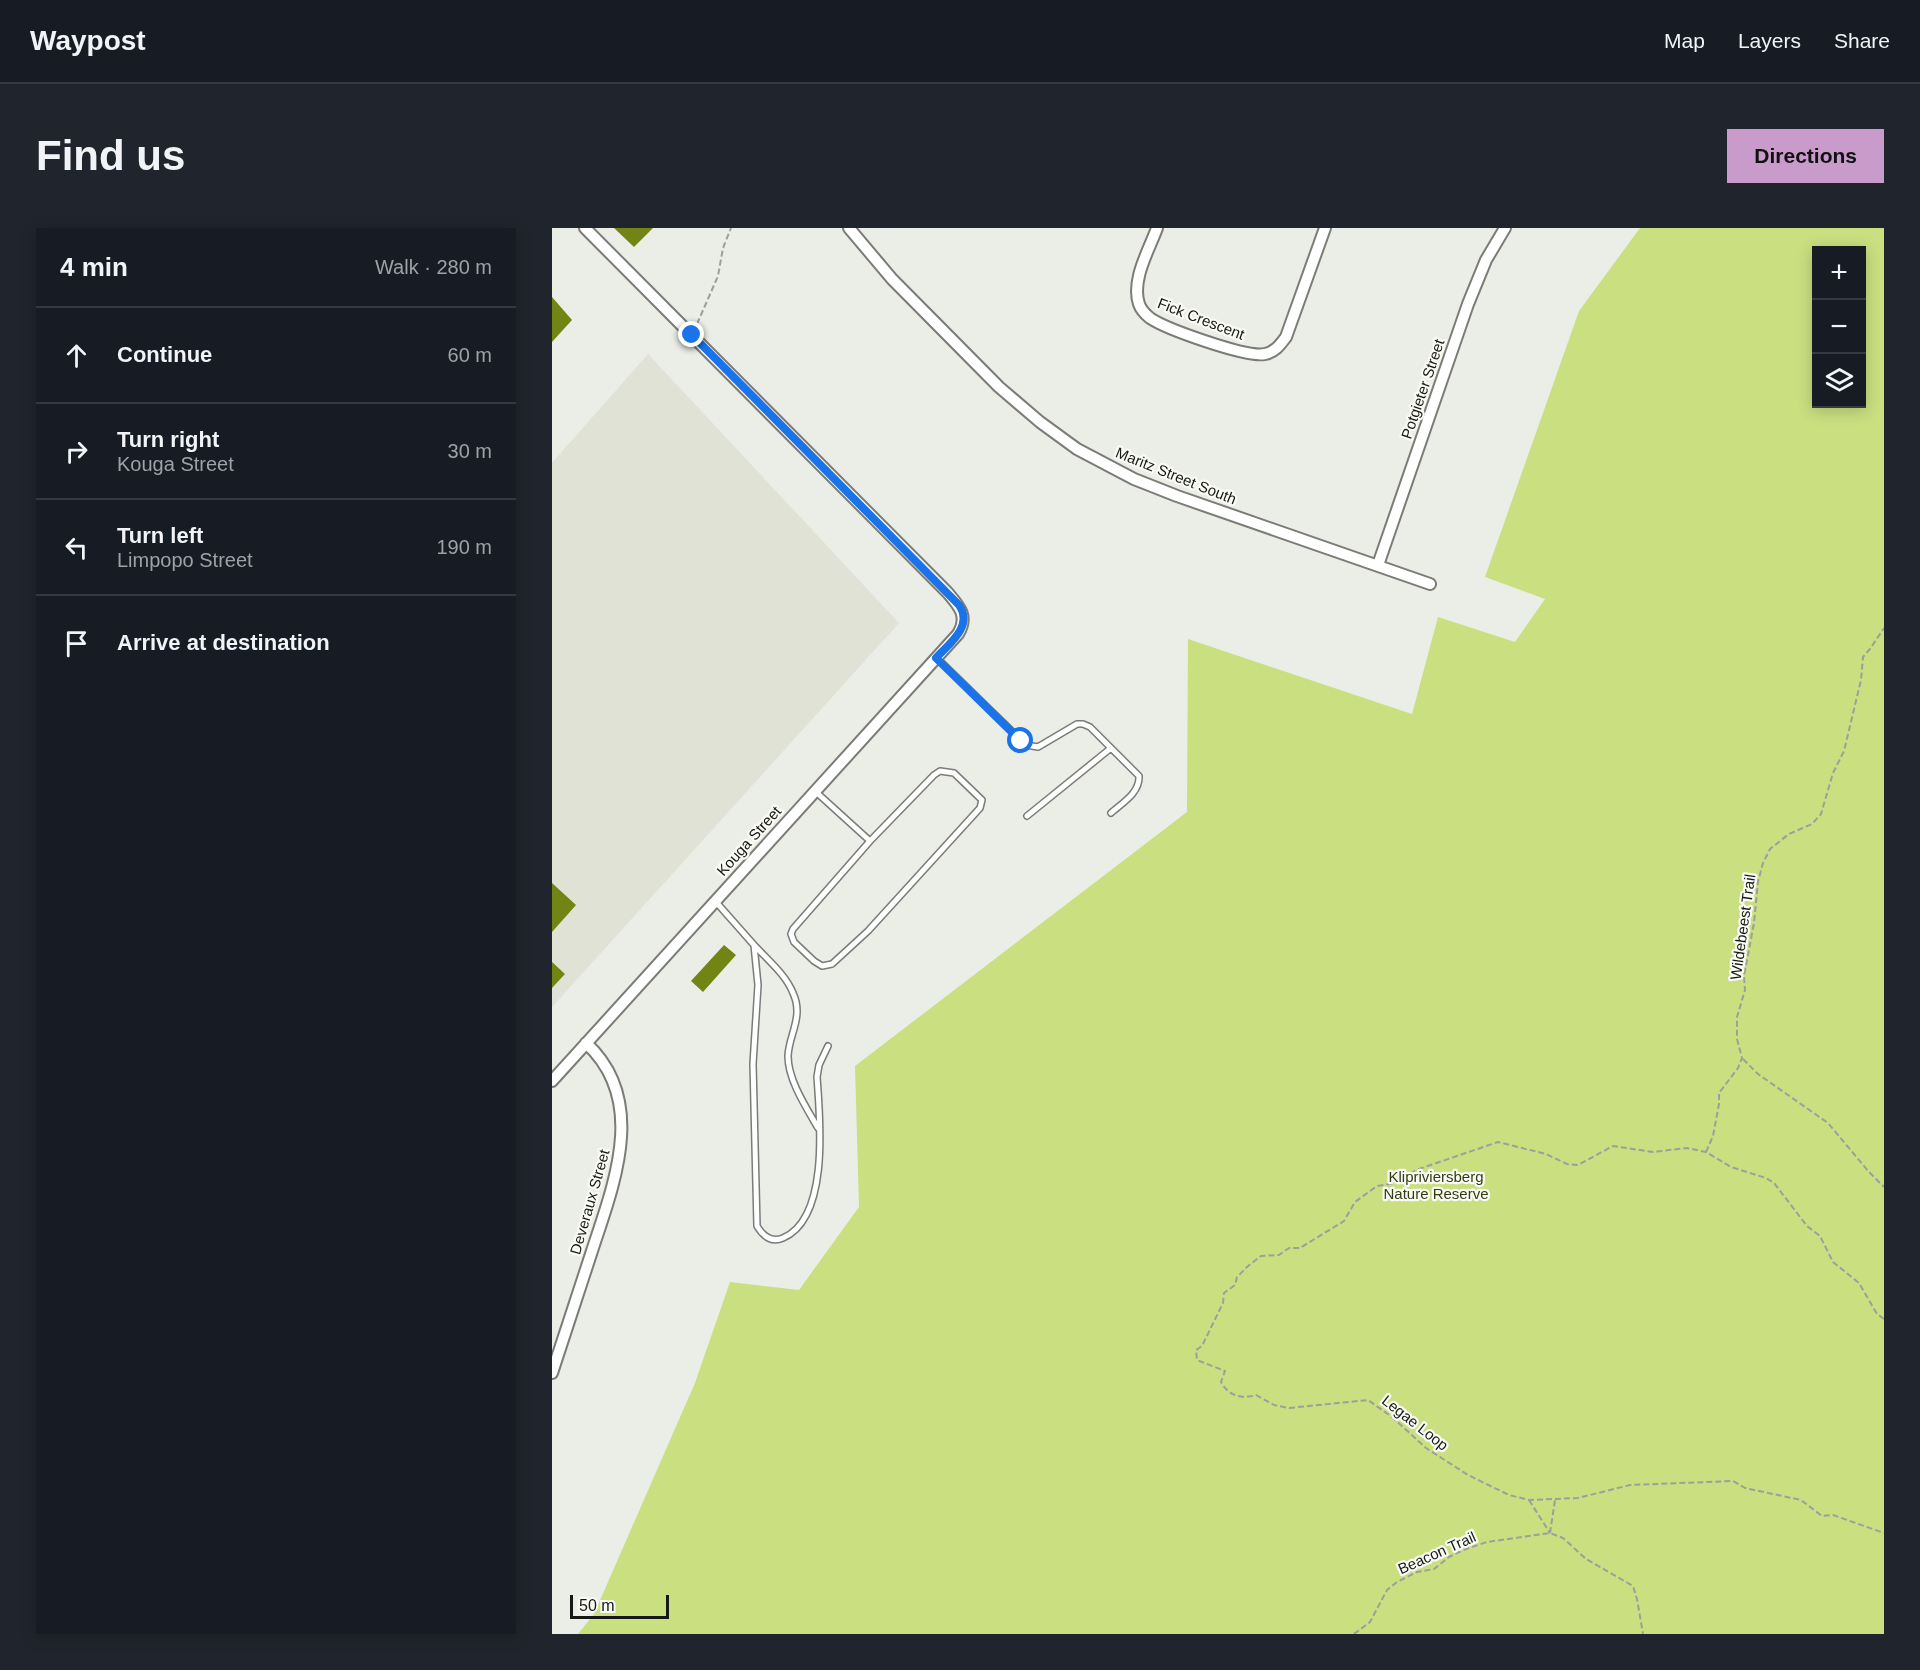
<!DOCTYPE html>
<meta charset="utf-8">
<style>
:root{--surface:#171b24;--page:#20242c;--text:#f1f3f6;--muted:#9ea1a6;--line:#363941;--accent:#c89bca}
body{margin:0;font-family:Arial,sans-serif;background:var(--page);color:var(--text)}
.controls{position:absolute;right:18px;top:18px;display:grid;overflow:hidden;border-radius:0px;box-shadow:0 3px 15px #0003}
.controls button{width:54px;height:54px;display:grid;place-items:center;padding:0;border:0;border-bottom:2px solid var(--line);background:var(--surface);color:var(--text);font:30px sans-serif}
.scale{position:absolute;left:18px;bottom:15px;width:99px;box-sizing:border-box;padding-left:6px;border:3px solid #171816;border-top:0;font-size:16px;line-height:21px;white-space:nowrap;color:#171816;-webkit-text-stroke:4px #f9faf4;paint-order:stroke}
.stop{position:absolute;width:18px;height:18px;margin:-14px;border:4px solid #1a73e8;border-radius:50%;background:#fff}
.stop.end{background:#1a73e8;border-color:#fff;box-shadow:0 2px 6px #0008}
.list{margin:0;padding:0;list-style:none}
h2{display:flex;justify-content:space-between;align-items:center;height:78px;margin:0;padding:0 24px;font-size:26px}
h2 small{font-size:20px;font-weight:400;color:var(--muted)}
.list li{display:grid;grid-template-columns:39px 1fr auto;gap:18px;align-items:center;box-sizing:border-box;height:96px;padding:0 24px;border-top:2px solid var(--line)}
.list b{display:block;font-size:22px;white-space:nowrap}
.list p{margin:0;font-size:20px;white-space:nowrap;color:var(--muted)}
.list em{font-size:20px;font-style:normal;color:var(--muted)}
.icon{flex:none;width:33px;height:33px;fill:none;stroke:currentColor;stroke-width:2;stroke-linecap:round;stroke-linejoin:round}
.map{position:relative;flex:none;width:1332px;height:1406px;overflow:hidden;border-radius:0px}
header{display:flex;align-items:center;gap:36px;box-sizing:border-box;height:84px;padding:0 30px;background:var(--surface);border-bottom:2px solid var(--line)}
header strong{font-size:28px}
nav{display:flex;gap:33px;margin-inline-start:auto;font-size:21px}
.intro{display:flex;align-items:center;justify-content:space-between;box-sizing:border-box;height:144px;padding:0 36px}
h1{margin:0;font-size:42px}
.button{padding:15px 27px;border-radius:0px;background:var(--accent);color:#111;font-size:21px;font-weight:700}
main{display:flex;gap:36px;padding:0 36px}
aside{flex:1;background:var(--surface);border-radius:0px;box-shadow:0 3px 15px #0003}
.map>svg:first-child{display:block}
.built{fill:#dfe2d5}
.green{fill:#cadf80;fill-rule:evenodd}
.building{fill:#728414}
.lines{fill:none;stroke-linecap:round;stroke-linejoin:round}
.service-casing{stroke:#7b7c77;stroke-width:8}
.minor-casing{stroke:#7b7c77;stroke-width:14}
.path{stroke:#9e9f9b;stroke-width:2;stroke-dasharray:6 3;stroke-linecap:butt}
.service{stroke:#fff;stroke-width:5}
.minor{stroke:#fff;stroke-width:10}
.route{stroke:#1a73e8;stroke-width:8}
.labels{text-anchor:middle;stroke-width:4.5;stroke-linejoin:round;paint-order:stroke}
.street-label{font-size:15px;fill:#171816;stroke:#f9faf4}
.park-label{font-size:15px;fill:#353d13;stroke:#f9faf4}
</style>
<header>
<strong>Waypost</strong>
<nav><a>Map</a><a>Layers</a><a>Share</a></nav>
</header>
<div class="intro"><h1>Find us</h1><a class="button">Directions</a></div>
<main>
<aside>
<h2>4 min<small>Walk · 280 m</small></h2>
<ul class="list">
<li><svg class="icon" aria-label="ahead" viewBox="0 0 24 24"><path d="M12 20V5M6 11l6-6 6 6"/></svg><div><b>Continue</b></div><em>60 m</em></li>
<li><svg class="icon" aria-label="right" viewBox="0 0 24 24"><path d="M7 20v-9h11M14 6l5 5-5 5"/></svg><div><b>Turn right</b><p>Kouga Street</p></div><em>30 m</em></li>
<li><svg class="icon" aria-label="left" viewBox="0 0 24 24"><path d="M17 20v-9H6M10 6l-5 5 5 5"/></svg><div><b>Turn left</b><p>Limpopo Street</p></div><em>190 m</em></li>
<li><svg class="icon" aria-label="arrive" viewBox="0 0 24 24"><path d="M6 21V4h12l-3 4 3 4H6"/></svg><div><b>Arrive at destination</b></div></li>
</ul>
</aside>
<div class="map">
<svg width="1332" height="1406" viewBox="0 0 1332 1406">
<rect width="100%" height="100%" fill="#ebede7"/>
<path class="built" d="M96,126L347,395L0,779V235Z"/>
<path class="green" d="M1088,0H1332V1406H26L42,1386L143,1155L178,1054L247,1062L307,979L303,838L635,584L636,411L860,486L886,389L963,414L993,371L933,349L1027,83ZM1264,22H1310V176H1264Z"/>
<path class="building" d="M62,0H101L82,19Z
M0,69L20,92L0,114Z
M0,655L24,677L0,704Z
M172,717L184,727L151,764L139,753Z
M0,734L13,746L0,760Z"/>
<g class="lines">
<g class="service-casing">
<path id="service" d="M385,430L474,517L486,519L525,496H531L538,499L587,548C588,565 570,575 559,585
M388,543L402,545L430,572L428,580L316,703L280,736L270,738L262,733L242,714L239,706L241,701L318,613L382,547Z
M264,564L318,613
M475,588L559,520
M164,674L202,717L206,757L201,836L205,998C211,1008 219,1015 231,1010C278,990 268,890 265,849L267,837L276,818
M203,718C216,732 234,747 241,765C252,789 237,806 236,828C236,852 254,879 266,900"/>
</g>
<g class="minor-casing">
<path id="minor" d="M297,0L340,51L447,159L488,194L525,221L582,251L625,268L878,356
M605,0C597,22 579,52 587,76C589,82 593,86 598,90C614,101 695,130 713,126C723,124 728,117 734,109L773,0
M826,337L916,76L934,32L953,0
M0,853L406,406C417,388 407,378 395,364L33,0
M0,1145C13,1105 26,1066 39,1026C61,958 97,873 34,815"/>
</g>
<path class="path" d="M145,96L166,48L171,20L179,0
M1191,831L1206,846L1276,895L1317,944L1332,959
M1154,924L1161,908L1167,876V865L1186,840L1190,830L1185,811V789L1193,762L1192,748L1202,695L1206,654L1211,635L1218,621L1237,606L1260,596L1269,586L1281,545L1292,523L1309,452L1311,429L1318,421L1332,400
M1332,1091L1325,1086L1307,1055L1281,1034L1268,1008L1255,998L1222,955L1214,950L1179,939L1154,924L1135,920L1101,924L1061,918L1026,937L1015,936L994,926L946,914L864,942L845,955L825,958L803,974L792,993L748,1020H737L727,1027L709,1028L696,1038L685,1049L683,1057L672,1065L671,1075L650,1118L644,1122L645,1132L673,1143L669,1154C676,1167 689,1172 704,1167L722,1177L737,1180L816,1172L840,1189L874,1220L916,1247L957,1267L977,1272L1026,1270L1078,1257L1181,1253L1193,1260L1249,1272L1270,1288L1281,1287L1332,1305
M977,1272L998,1305
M998,1305L1003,1272
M802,1406L818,1394L835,1362L845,1354L865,1344L882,1341L897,1329L914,1321L935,1314L998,1305L1011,1310L1034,1331L1081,1358L1085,1371L1091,1406"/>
<use href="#service" class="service"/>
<use href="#minor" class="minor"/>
</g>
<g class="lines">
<path class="route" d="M140,107L407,377C422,398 397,416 384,430L469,513"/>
</g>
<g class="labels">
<g class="street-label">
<text transform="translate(649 91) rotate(21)" y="5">Fick Crescent</text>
<text transform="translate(871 161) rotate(-71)" y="5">Potgieter Street</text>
<text transform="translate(624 248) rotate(22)" y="5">Maritz Street South</text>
<text transform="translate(197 613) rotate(-48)" y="5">Kouga Street</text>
<text transform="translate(1191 699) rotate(-82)" y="5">Wildebeest Trail</text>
<text transform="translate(38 974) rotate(-74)" y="5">Deveraux Street</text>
<text transform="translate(863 1195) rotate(38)" y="5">Legae Loop</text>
<text transform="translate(885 1325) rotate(-24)" y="5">Beacon Trail</text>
</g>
<g class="park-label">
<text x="884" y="954">Klipriviersberg<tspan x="884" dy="17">Nature Reserve</tspan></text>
</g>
</g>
</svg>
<div class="controls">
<button>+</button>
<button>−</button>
<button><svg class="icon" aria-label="layers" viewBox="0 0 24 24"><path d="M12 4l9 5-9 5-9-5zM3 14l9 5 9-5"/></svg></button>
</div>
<div class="scale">50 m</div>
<div class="stop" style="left:469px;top:513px"></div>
<div class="stop end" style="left:140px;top:107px"></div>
</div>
</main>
